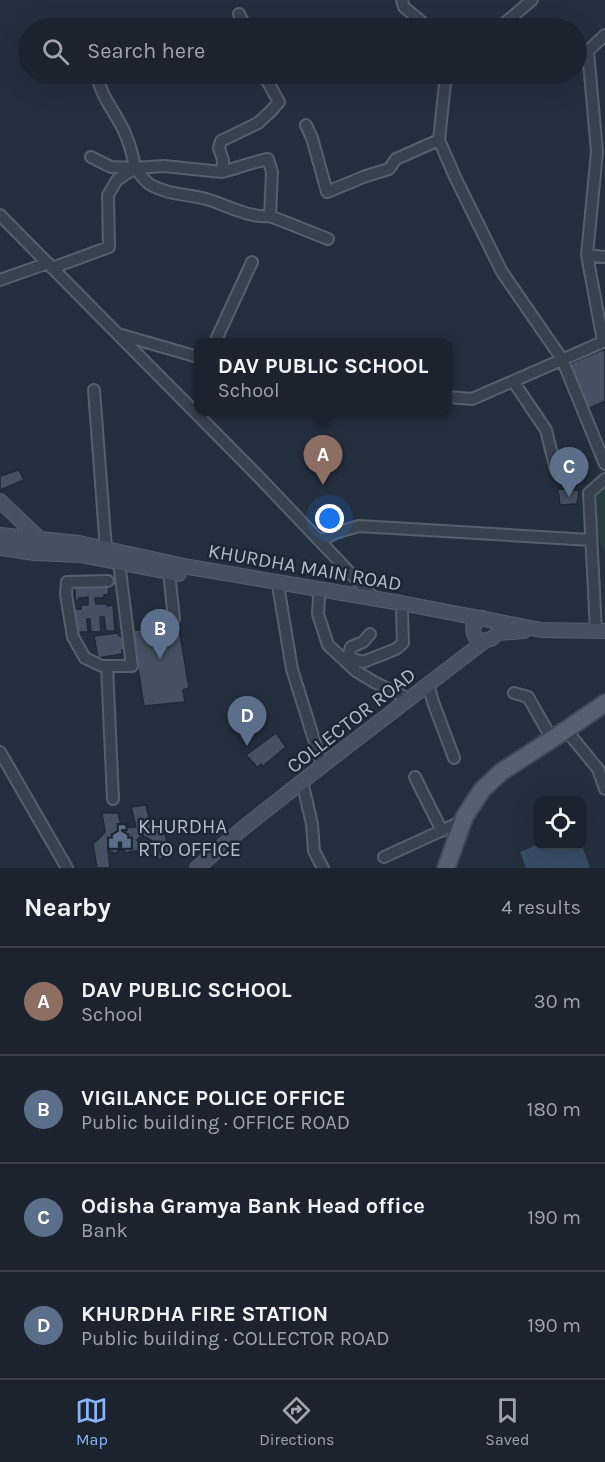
<!DOCTYPE html>
<meta charset="utf-8">
<style>
:root{--surface:#1b232e;--page:#242b36;--text:#f1f3f6;--muted:#a0a4aa;--line:#39404a;--accent:#8ab4f8}
body{margin:0;font-family:Karla,sans-serif;background:var(--page);color:var(--text)}
.controls{position:absolute;right:18px;bottom:18px;display:grid;overflow:hidden;border-radius:12px;box-shadow:0 6px 24px #0002}
.controls button{width:54px;height:54px;display:grid;place-items:center;padding:0;border:0;border-bottom:2px solid var(--line);background:var(--surface);color:var(--text);font:30px sans-serif}
.you{position:absolute;left:330px;top:519px;width:21px;height:21px;margin:-15px;border:4px solid #fff;border-radius:50%;background:#1a73e8;box-shadow:0 0 0 9px #1a73e833}
.badge{display:grid;place-items:center;width:39px;height:39px;border-radius:50%;background:var(--accent);color:#fff;font-size:20px;font-weight:700}
.pin{position:absolute;translate:-50% -50px;filter:drop-shadow(0 2px 3px #0008)}
.pin::after{content:'';position:absolute;top:32px;width:21px;height:18px;background:inherit;clip-path:polygon(0 0,100% 0,50% 100%)}
.popup{position:absolute;left:194px;top:338px;width:258px;height:78px;box-sizing:border-box;display:grid;place-content:center;border-radius:12px;background:var(--surface);filter:drop-shadow(0 2px 4px #0005);font-size:20px;white-space:nowrap;color:var(--muted)}
.popup b{font-size:22px;color:var(--text)}
.popup::after{content:'';position:absolute;left:50%;top:100%;margin-left:-12px;border:12px solid transparent;border-top-color:var(--surface)}
.list{margin:0;padding:0;list-style:none}
h2{display:flex;justify-content:space-between;align-items:center;height:78px;margin:0;padding:0 24px;font-size:26px}
h2 small{font-size:20px;font-weight:400;color:var(--muted)}
.list li{display:grid;grid-template-columns:39px 1fr auto;gap:18px;align-items:center;box-sizing:border-box;height:108px;padding:0 24px;border-top:2px solid var(--line)}
.list b{display:block;font-size:22px;white-space:nowrap}
.list p{margin:0;font-size:20px;white-space:nowrap;color:var(--muted)}
.list em{font-size:20px;font-style:normal;color:var(--muted)}
.icon{flex:none;width:33px;height:33px;fill:none;stroke:currentColor;stroke-width:2;stroke-linecap:round;stroke-linejoin:round}
.map{position:relative;flex:none;width:605px;height:868px;overflow:hidden}
.search{position:absolute;background:var(--surface);box-shadow:0 6px 24px #0002;left:18px;right:18px;top:18px;height:66px;display:flex;align-items:center;gap:15px;box-sizing:border-box;padding:0 21px;border-radius:33px;color:var(--muted);font-size:22px}
.sheet{height:510px;background:var(--surface)}
nav{display:flex;justify-content:space-around;align-items:center;box-sizing:border-box;height:84px;border-top:2px solid var(--line);background:var(--surface);font-size:16px;color:var(--muted)}
nav a{display:grid;justify-items:center;gap:3px}
nav .on{color:var(--accent)}
.map>svg:first-child{display:block}
.green{fill:#263c3f}
.water{fill:#394c67}
.building{fill:#455162;stroke:#1f2835;stroke-width:1.5}
.lines{fill:none;stroke-linecap:round;stroke-linejoin:round}
.minor-casing{stroke:#565f6c;stroke-width:14}
.secondary-casing{stroke:#565f6c;stroke-width:16}
.primary-casing{stroke:#414a57;stroke-width:20}
.minor{stroke:#38414e;stroke-width:10}
.secondary{stroke:#465061;stroke-width:14}
.primary{stroke:#56606e;stroke-width:16}
.labels{text-anchor:middle;stroke-width:5;stroke-linejoin:round;paint-order:stroke}
.street-label{font-size:20px;fill:#b4bcc9;stroke:#1d2633}
.poi-label{font-size:20px;fill:#b4bcc9;stroke:#1d2633;text-anchor:start}
</style>
<div class="map">
<svg width="605" height="868" viewBox="0 0 605 868">
<rect width="100%" height="100%" fill="#242f3e"/>
<path class="green" d="M605,488V553L590,518L598,513L595,497Z"/>
<path class="water" d="M537,845L582,846L590,868H526L520,852Z"/>
<path class="building" d="M605,349V401L588,409L569,364Z
M19,470L24,480L0,490V476Z
M558,489L579,490L577,504L560,505Z
M108,585L109,594L104,595V598H95L96,604H107V606L113,605L115,631H106L104,617H100L101,632H91L90,619H87L88,632H75L72,609H81V605H88V597L79,598L78,601L75,600V587Z
M178,622L189,688L183,690L185,702L144,706L132,631Z
M118,633L119,636H122L125,650H122V654L98,658L94,636Z
M276,733L286,747L262,767L261,764L258,768L246,755Z
M146,805L150,823L164,831L171,854L158,860L157,844L142,835L137,840L144,849L125,853L123,843L116,854L108,850L110,868H97L93,844L105,832L102,813H118L122,828L136,827L131,807Z"/>
<g class="lines">
<g class="minor-casing">
<path id="minor" d="M402,0L404,7L429,28
M239,14L246,28
M499,28L532,0
M97,74C100,95 115,112 124,131C129,142 133,156 135,168
M446,74L439,140L455,177L502,272L562,359L605,464
M306,125L312,138L327,192L366,176L389,169L396,159L439,140
M91,157L111,167L135,168C140,174 145,182 151,185C168,195 188,194 206,199C227,205 248,218 270,216L328,239
M222,172C238,168 252,162 268,159L272,172L270,216
M0,215L258,476L375,599
M587,255L605,257
M52,268L109,247L108,195L117,180L135,168L164,166L222,172L223,160L219,148L221,141L258,123L271,111L279,102L265,77L264,74
M0,280L48,263
M118,334L198,357
M603,341L587,255L597,152L588,51L605,35
M215,342L252,262
M513,381L546,430L556,470L569,479
M94,390L106,549
M448,397L472,399L605,341
M320,541L335,533L359,526L591,540
M169,572L174,619
M108,581L67,582L66,594L73,637L85,658L102,666H132L119,562
M279,591L292,669L320,759
M319,597L318,614L328,645L356,671L374,682L403,696
M596,631L589,493L605,479
M370,634L363,642L351,647L349,654L353,659L363,662L396,649L403,643L402,612
M107,666L113,799
M428,684L433,702L454,758
M514,693L528,697L552,739
M566,730L598,769L605,789
M0,752L67,868
M415,777L442,831
M302,781L312,824L314,851L323,868
M384,857L456,824L463,819"/>
</g>
<g class="secondary-casing">
<path id="secondary" d="M0,501L40,539V542
M0,535L79,543L189,567L401,603L541,630L605,631
M0,548L35,553L80,555L179,574
M476,638C471,628 472,623 483,618
M197,868L242,829L332,758L486,640L491,639L498,633L524,631"/>
</g>
<g class="primary-casing">
<path id="primary" d="M446,868L465,816L482,790L501,772L566,730L605,703"/>
</g>
<use href="#minor" class="minor"/>
<use href="#secondary" class="secondary"/>
<use href="#primary" class="primary"/>
</g>
<defs>
<g id="civic-bare" transform="scale(1.8)"><path d="M-.6-6.5H3V-4.5H.6V-3L4-1V1h2V6H-6V1h2V-1L-.6-3ZM-1.2 2.5V6h2.4V2.5Z" fill="#5c6f8a" stroke="#1d2633" stroke-width="2.5" paint-order="stroke"/></g>
</defs>
<g fill-rule="evenodd">
<use href="#civic-bare" x="120" y="837"/>
</g>
<g class="labels">
<g class="street-label">
<text transform="translate(305 567) rotate(10)" y="7">KHURDHA MAIN ROAD</text>
<text transform="translate(351 720) rotate(-38)" y="7">COLLECTOR ROAD</text>
</g>
<g class="poi-label">
<text x="138" y="833">KHURDHA<tspan x="138" dy="23">RTO OFFICE</tspan></text>
</g>
</g>
</svg>
<div class="controls">
<button><svg class="icon" aria-label="locate" viewBox="0 0 24 24"><circle cx="12" cy="12" r="6"/><path d="M12 2v4M12 18v4M2 12h4M18 12h4"/></svg></button>
</div>
<div class="you"></div>
<div class="pin badge" style="left:323px;top:485px;background:#8d6e63">A</div>
<div class="popup"><b>DAV PUBLIC SCHOOL</b>School</div>
<div class="pin badge" style="left:160px;top:659px;background:#5c6f8a">B</div>
<div class="pin badge" style="left:569px;top:497px;background:#5c6f8a">C</div>
<div class="pin badge" style="left:247px;top:746px;background:#5c6f8a">D</div>
<div class="search"><svg class="icon" aria-label="search" viewBox="0 0 24 24"><circle cx="10" cy="10" r="6"/><path d="M15 15l6 6"/></svg>Search here</div>
</div>
<section class="sheet">
<h2>Nearby<small>4 results</small></h2>
<ul class="list">
<li><span class="badge" style="background:#8d6e63">A</span><div><b>DAV PUBLIC SCHOOL</b><p>School</p></div><em>30 m</em></li>
<li><span class="badge" style="background:#5c6f8a">B</span><div><b>VIGILANCE POLICE OFFICE</b><p>Public building · OFFICE ROAD</p></div><em>180 m</em></li>
<li><span class="badge" style="background:#5c6f8a">C</span><div><b>Odisha Gramya Bank Head office</b><p>Bank</p></div><em>190 m</em></li>
<li><span class="badge" style="background:#5c6f8a">D</span><div><b>KHURDHA FIRE STATION</b><p>Public building · COLLECTOR ROAD</p></div><em>190 m</em></li>
</ul>
</section>
<nav>
<a class="on"><svg class="icon" aria-label="map" viewBox="0 0 24 24"><path d="M3 6l6-2 6 2 6-2v14l-6 2-6-2-6 2zM9 4v14M15 6v14"/></svg>Map</a>
<a><svg class="icon" aria-label="directions" viewBox="0 0 24 24"><path d="M12 3l9 9-9 9-9-9zM9 14v-3h6M13 9l2 2-2 2"/></svg>Directions</a>
<a><svg class="icon" aria-label="saved" viewBox="0 0 24 24"><path d="M7 4h10v16l-5-4-5 4z"/></svg>Saved</a>
</nav>
